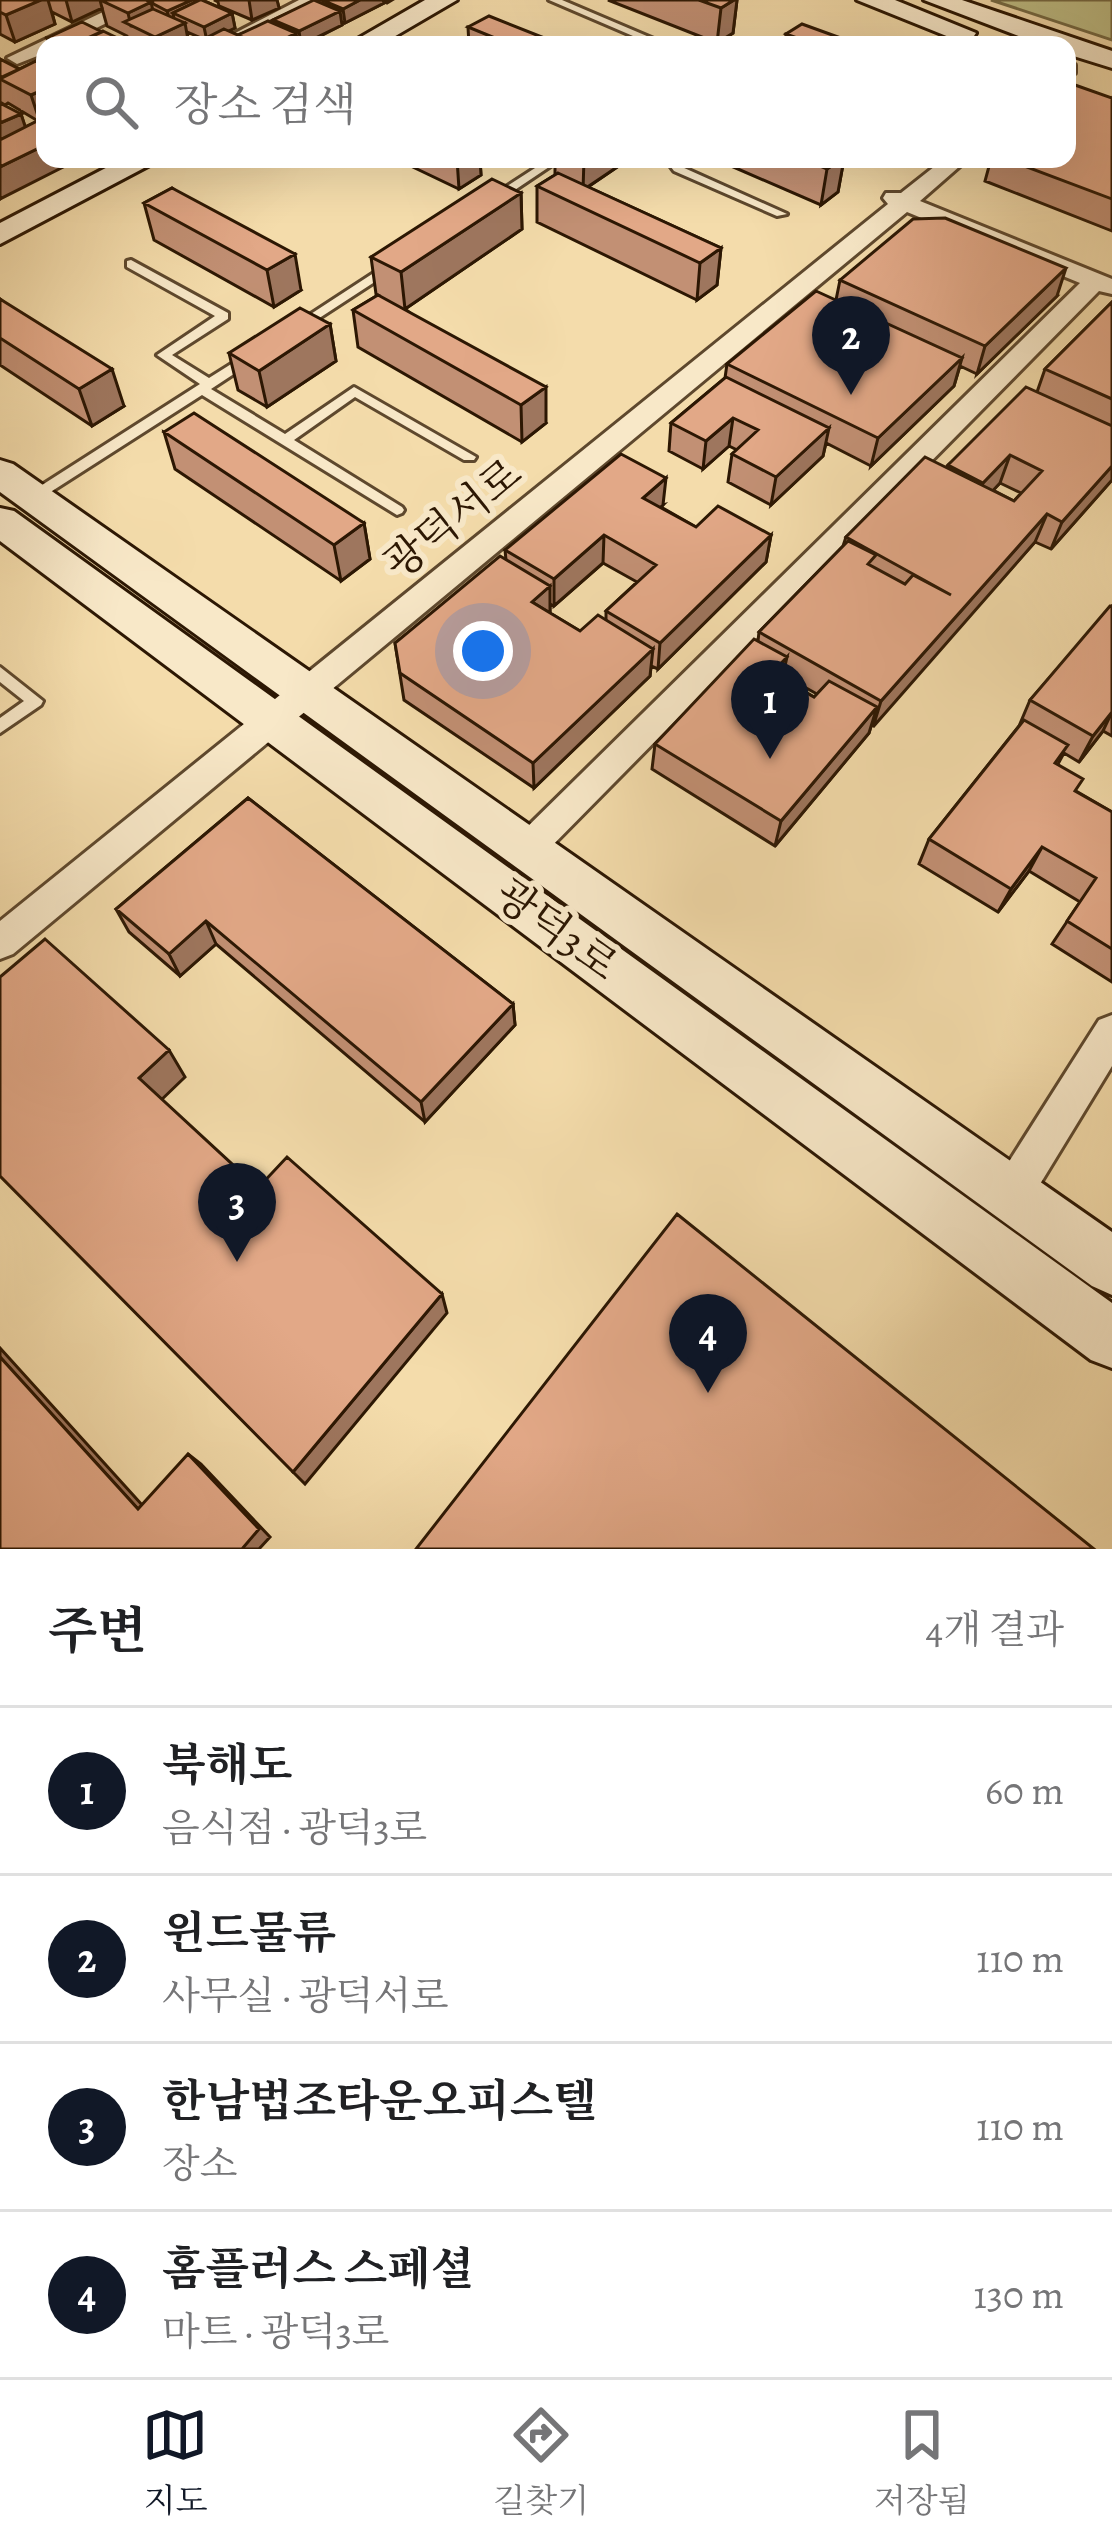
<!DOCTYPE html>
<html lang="ko">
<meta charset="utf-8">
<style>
:root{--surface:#fff;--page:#f2f2f2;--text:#202124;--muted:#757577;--line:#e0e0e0;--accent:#111827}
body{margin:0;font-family:Alegreya,"Noto Serif KR",serif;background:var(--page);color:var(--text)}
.you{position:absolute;left:483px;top:651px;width:42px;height:42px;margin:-30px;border:9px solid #fff;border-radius:50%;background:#1a73e8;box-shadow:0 0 0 18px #1a73e833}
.badge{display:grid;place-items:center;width:78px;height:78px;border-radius:50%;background:var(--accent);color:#fff;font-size:39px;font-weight:700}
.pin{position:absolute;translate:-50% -99px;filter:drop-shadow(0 3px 6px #0008)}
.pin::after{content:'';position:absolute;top:63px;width:42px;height:36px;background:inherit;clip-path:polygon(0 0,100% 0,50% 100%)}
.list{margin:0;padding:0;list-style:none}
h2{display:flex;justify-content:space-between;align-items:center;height:156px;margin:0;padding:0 48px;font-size:51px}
h2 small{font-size:39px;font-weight:400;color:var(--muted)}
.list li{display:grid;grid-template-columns:78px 1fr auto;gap:36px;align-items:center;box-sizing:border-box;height:168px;padding:0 48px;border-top:3px solid var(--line)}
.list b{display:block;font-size:45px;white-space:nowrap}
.list p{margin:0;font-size:39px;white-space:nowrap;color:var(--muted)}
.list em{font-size:39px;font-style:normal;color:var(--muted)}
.icon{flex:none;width:66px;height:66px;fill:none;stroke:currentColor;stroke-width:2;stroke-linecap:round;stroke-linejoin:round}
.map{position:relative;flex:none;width:1112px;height:1549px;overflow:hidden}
.search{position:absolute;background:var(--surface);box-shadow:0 12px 48px #0002;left:36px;right:36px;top:36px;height:132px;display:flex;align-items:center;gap:30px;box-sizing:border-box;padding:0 42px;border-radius:24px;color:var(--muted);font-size:45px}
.sheet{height:828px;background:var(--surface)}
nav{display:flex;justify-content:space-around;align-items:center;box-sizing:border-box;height:168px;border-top:3px solid var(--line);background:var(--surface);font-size:33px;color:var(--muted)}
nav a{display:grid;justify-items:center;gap:6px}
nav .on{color:var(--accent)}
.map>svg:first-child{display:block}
.green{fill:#bfbf87;stroke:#766b45;stroke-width:3}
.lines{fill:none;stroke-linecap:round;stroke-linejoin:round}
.lane-casing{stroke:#5e482d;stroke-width:6}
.street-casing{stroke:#5e482d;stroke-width:6}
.secondary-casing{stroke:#2c1703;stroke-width:6}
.lane{fill:#f8e8c8;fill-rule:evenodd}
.street{fill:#f8e8c8;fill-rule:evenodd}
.secondary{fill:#f8e8c8;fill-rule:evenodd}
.wall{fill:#c29074;stroke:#2c1703;stroke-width:3;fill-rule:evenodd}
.shaded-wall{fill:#9e765e;stroke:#2c1703;stroke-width:3}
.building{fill:#e2a887;stroke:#2c1703;stroke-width:3}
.labels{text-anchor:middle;stroke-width:12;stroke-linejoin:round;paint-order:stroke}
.street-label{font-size:42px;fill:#2c1703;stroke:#f8e8c8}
</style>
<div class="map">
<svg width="1112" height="1549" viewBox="0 0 1112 1549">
<rect width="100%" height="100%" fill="#f4dcab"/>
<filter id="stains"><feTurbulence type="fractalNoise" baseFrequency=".00167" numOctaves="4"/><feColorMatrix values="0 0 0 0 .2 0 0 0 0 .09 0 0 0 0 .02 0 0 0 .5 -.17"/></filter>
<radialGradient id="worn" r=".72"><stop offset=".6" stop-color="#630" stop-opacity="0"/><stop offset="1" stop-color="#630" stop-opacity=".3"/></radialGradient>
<path class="green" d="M991,0H1112V40Z"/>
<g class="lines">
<g class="lane-casing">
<path id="lane" d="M549,0H562L668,45H654Z
M549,159H561L500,200H492V196Z
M665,159H676L682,167L787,214L777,216L674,171Z
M131,260L228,313V319L172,355L209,378L244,356H252V362L211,389L285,434L354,387L476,457L474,460H464L355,397L294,440L402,507L404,510L402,513L397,515L202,395L38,500H28V494L200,384L157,355L215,316L127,267V261Z
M389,263L395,267L393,270L304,328L300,329L294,325Z
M0,667L43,701L41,705L0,733V718L24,701L0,682Z"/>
</g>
<g class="street-casing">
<path id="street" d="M128,0H153L62,45H45V53L17,64L7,58Z
M299,0H323L237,45H212Z
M1067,63L1075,65V73L1067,75Z
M944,159H968L920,201L1112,279V294L1099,291L540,858L528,862L516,858L511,848L516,838L1080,283L907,212L13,954L0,959V921L888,204L883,198L886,193H901Z
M1112,1015V1066L1026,1207L1012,1213L998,1207L992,1193L998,1179L1099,1020Z"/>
</g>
<g class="secondary-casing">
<path id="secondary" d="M425,0H457L380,45H347Z
M857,0H895L976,33L972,39H954Z
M924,0H962L1112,51V68L1067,54V45H1042Z
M123,159H161L0,244V223Z
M0,460L13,464L1112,1232V1295L1092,1286L0,492Z
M0,508L14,511L1112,1303V1368L1091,1360L0,541Z"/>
</g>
<use href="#lane" class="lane"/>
<use href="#street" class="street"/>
<use href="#secondary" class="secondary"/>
</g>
<path class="wall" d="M0,0H202L232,13L235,28L229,31L238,35L273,23V20L317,0H392L387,3L383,1L384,3L345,23L341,22L342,25L303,45H192L203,39L187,32L189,45H49L47,38L130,44L127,36L107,26L102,8L72,22L52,12L55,24L15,42L0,34Z
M214,0H277L279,8L252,20L219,6L218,2Z
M608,0H737L733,33L717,43Z
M468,27L562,45H469Z
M786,34L860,45H785Z
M0,59L19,69L36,61L45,159L0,199L21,114L25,127L38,121L8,103L5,105L0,102Z
M1112,98V231L985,181L991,159H1067Z
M396,159H480L481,175L459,189Z
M555,159H629L588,187L721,248L717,285L697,300L537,222V186L555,175Z
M715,159H844L838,192L821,205Z
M172,188L301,290L274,307L154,240L144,203Z
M521,193L522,229L405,309L546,423L522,442L358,347L353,310L378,295L376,294L371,257Z
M840,280L1057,296L977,374L960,366L954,386L871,466L826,443L823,456L771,505L728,482L732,454L737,450L729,446L703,469L669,451L671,423L725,378L727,364L836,300Z
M0,299L124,406L92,426L0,365Z
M1112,302V480L1051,549L1035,542L871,726L869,733L775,846L652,769L655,744L758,641L759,632L843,546L846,537L948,468V465L1037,392L1045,369ZM1000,483L1021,493L1014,501L993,490ZM783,675L817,694L814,697L782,679Z
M330,324L336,361L267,407L238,390L229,353Z
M164,432L364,523L370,559L341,581L175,469Z
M663,505L661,507L696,527L771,535L766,562L658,669L651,666L650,676L534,788L404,700L395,643L506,560L505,550ZM603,563L637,582L606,611V620L580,631L550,613V604L554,606Z
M1112,606V736L1103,731L1079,762L1064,753L1058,764L1076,791L1112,812V982L1052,944L1080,902L1029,871L998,912L919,864L929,839L1019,726L1030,700Z
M248,798L513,1004L515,1025L425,1122L216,944L180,976L129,932L116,909Z"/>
<path class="shaded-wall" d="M40,0H48L55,24L15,42L6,15Z
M66,0H100L102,8L72,22Z
M192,0H200L173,13L175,24L171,26L167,11Z
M249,0H277L279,8L252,20Z
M360,0H383L384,3L345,23L343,9Z
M734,0H737L733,33L717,43L721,8Z
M151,2L157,29L131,26L128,13Z
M340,11L342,25L301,45L299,31Z
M232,13L235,28L207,41L204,27Z
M185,23L189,45H157L155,37Z
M296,33L298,45H273Z
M45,89V120L40,122L31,95Z
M21,114L26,129L0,140V123Z
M45,145V159H79L0,199V167Z
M457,159H480L481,175L459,189Z
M584,159H629L583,190Z
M841,159H844L838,192L821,205L827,169Z
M521,193L522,229L405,309L401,272Z
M721,248L717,285L697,300L700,263Z
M295,254L301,290L274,307L267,270Z
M1066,268L1057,296L977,374L985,346Z
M330,324L336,361L267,407L259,371Z
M962,358L954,386L871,466L878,438Z
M112,369L124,406L92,426L79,389Z
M546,387V423L522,442L521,405Z
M733,418L729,446L703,469L706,441Z
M829,428L823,456L771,505L776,477Z
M1010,455L1000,483L974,511L983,483Z
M1112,466V480L1051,549L1062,522Z
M666,478L663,505L641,525L643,498Z
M1047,514L1035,542L873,727L881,701Z
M364,523L370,559L341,581L334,545Z
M604,535L603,563L554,606V579Z
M771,535L766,562L658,669L660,643Z
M550,586V613L532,602Z
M653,649L650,676L534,788L533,763Z
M787,657L781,684L772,673Z
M877,707L869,733L775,846L781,821Z
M1112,712L1103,731L1079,762L1093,736Z
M1042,847L1029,871L998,912L1011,889Z
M206,921L216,944L180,976L169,954Z
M513,1004L515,1025L425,1122L421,1102Z
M169,1050L185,1077L156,1105L139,1078Z
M442,1294L447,1313L305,1484L293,1472Z
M0,1348L153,1517L138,1509L0,1357Z
M188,1454L201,1464L270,1537L259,1549H242Z"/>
<path class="building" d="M0,0H41L6,15L0,12Z
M100,0H146L151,2L128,13Z
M146,0H192L167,11Z
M200,0H202L232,13L204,27L173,13Z
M314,0L340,11L299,31L273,20Z
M322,0H360L343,9Z
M699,0H734L721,8Z
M153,9L185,23L155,37L124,22Z
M489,16L562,45H512L468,27Z
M268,21L296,33L273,45H254L253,42L238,35Z
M82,22L102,32L79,42L80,45H60L47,38Z
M802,24L860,45H816L786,34Z
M224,29L253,42L246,45H192Z
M103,31L132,45H85L79,42Z
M0,59L19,69L0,78Z
M36,61L45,67V89L31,95L0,79Z
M1075,85L1112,98V199L1006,159H1067V91Z
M0,103L21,114L0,123Z
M45,117V145L0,167V140Z
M804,159H841L827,169Z
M558,173L721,248L700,263L537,186Z
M492,179L521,193L401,272L371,257Z
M172,188L295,254L267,270L144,203Z
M945,218L1066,268L985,346L840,280L913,219Z
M816,291L962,358L878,438L727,364Z
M378,295L546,387L521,405L353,310Z
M0,299L112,369L79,389L0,338Z
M1112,302V399L1045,369Z
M300,308L330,324L259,371L229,353Z
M726,377L829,428L776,477L732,454L758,430L733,418L706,441L671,423Z
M1026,387L1112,426V466L1062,522L1047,514L881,701L759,632L848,541L876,555L868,564L905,584L913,575L951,595L846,537L925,457L1014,501L1042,471L1010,455L983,483L948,465Z
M194,413L364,523L334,545L164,432Z
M621,454L666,478L643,498L696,527L718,506L771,535L660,643L606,611L656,565L604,535L554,579L505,550Z
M500,556L550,586L532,602L580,631L598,615L653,649L533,763L400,673L395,643Z
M1110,606H1112V712L1093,736L1030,700Z
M754,639L787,657L772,673L814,697L829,681L877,707L781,821L655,744Z
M1024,720L1068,745L1055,763L1083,779L1075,791L1112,812V949L1067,921L1096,878L1042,847L1011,889L929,839Z
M248,798L513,1004L421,1102L206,921L169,954L116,909Z
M45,939L169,1050L139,1078L258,1188L287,1157L442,1294L293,1472L0,1176V977Z
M677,1214L1094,1549H416Z
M0,1357L138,1509L188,1454L259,1529L242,1549H0Z"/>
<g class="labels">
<g class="street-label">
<text transform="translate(452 518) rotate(-39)" y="15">광덕서로</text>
<text transform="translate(557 929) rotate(36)" y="15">광덕3로</text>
</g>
</g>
<rect width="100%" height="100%" filter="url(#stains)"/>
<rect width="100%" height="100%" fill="url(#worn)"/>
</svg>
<div class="you"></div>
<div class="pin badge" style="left:770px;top:759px">1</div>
<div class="pin badge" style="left:851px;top:395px">2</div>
<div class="pin badge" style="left:237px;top:1262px">3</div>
<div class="pin badge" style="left:708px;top:1393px">4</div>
<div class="search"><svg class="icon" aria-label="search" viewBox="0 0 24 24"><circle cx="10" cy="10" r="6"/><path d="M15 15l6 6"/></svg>장소 검색</div>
</div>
<section class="sheet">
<h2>주변<small>4개 결과</small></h2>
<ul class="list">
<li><span class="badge">1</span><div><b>북해도</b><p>음식점 · 광덕3로</p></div><em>60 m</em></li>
<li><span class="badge">2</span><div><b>윈드물류</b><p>사무실 · 광덕서로</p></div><em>110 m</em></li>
<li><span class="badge">3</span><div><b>한남법조타운오피스텔</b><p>장소</p></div><em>110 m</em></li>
<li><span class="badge">4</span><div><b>홈플러스 스페셜</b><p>마트 · 광덕3로</p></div><em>130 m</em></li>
</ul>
</section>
<nav>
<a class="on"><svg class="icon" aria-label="map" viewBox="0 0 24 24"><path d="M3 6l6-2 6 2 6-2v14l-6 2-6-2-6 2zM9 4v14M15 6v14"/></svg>지도</a>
<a><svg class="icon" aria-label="directions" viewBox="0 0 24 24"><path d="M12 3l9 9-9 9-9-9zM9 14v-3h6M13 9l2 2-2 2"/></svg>길찾기</a>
<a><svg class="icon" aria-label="saved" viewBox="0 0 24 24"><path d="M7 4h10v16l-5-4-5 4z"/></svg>저장됨</a>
</nav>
